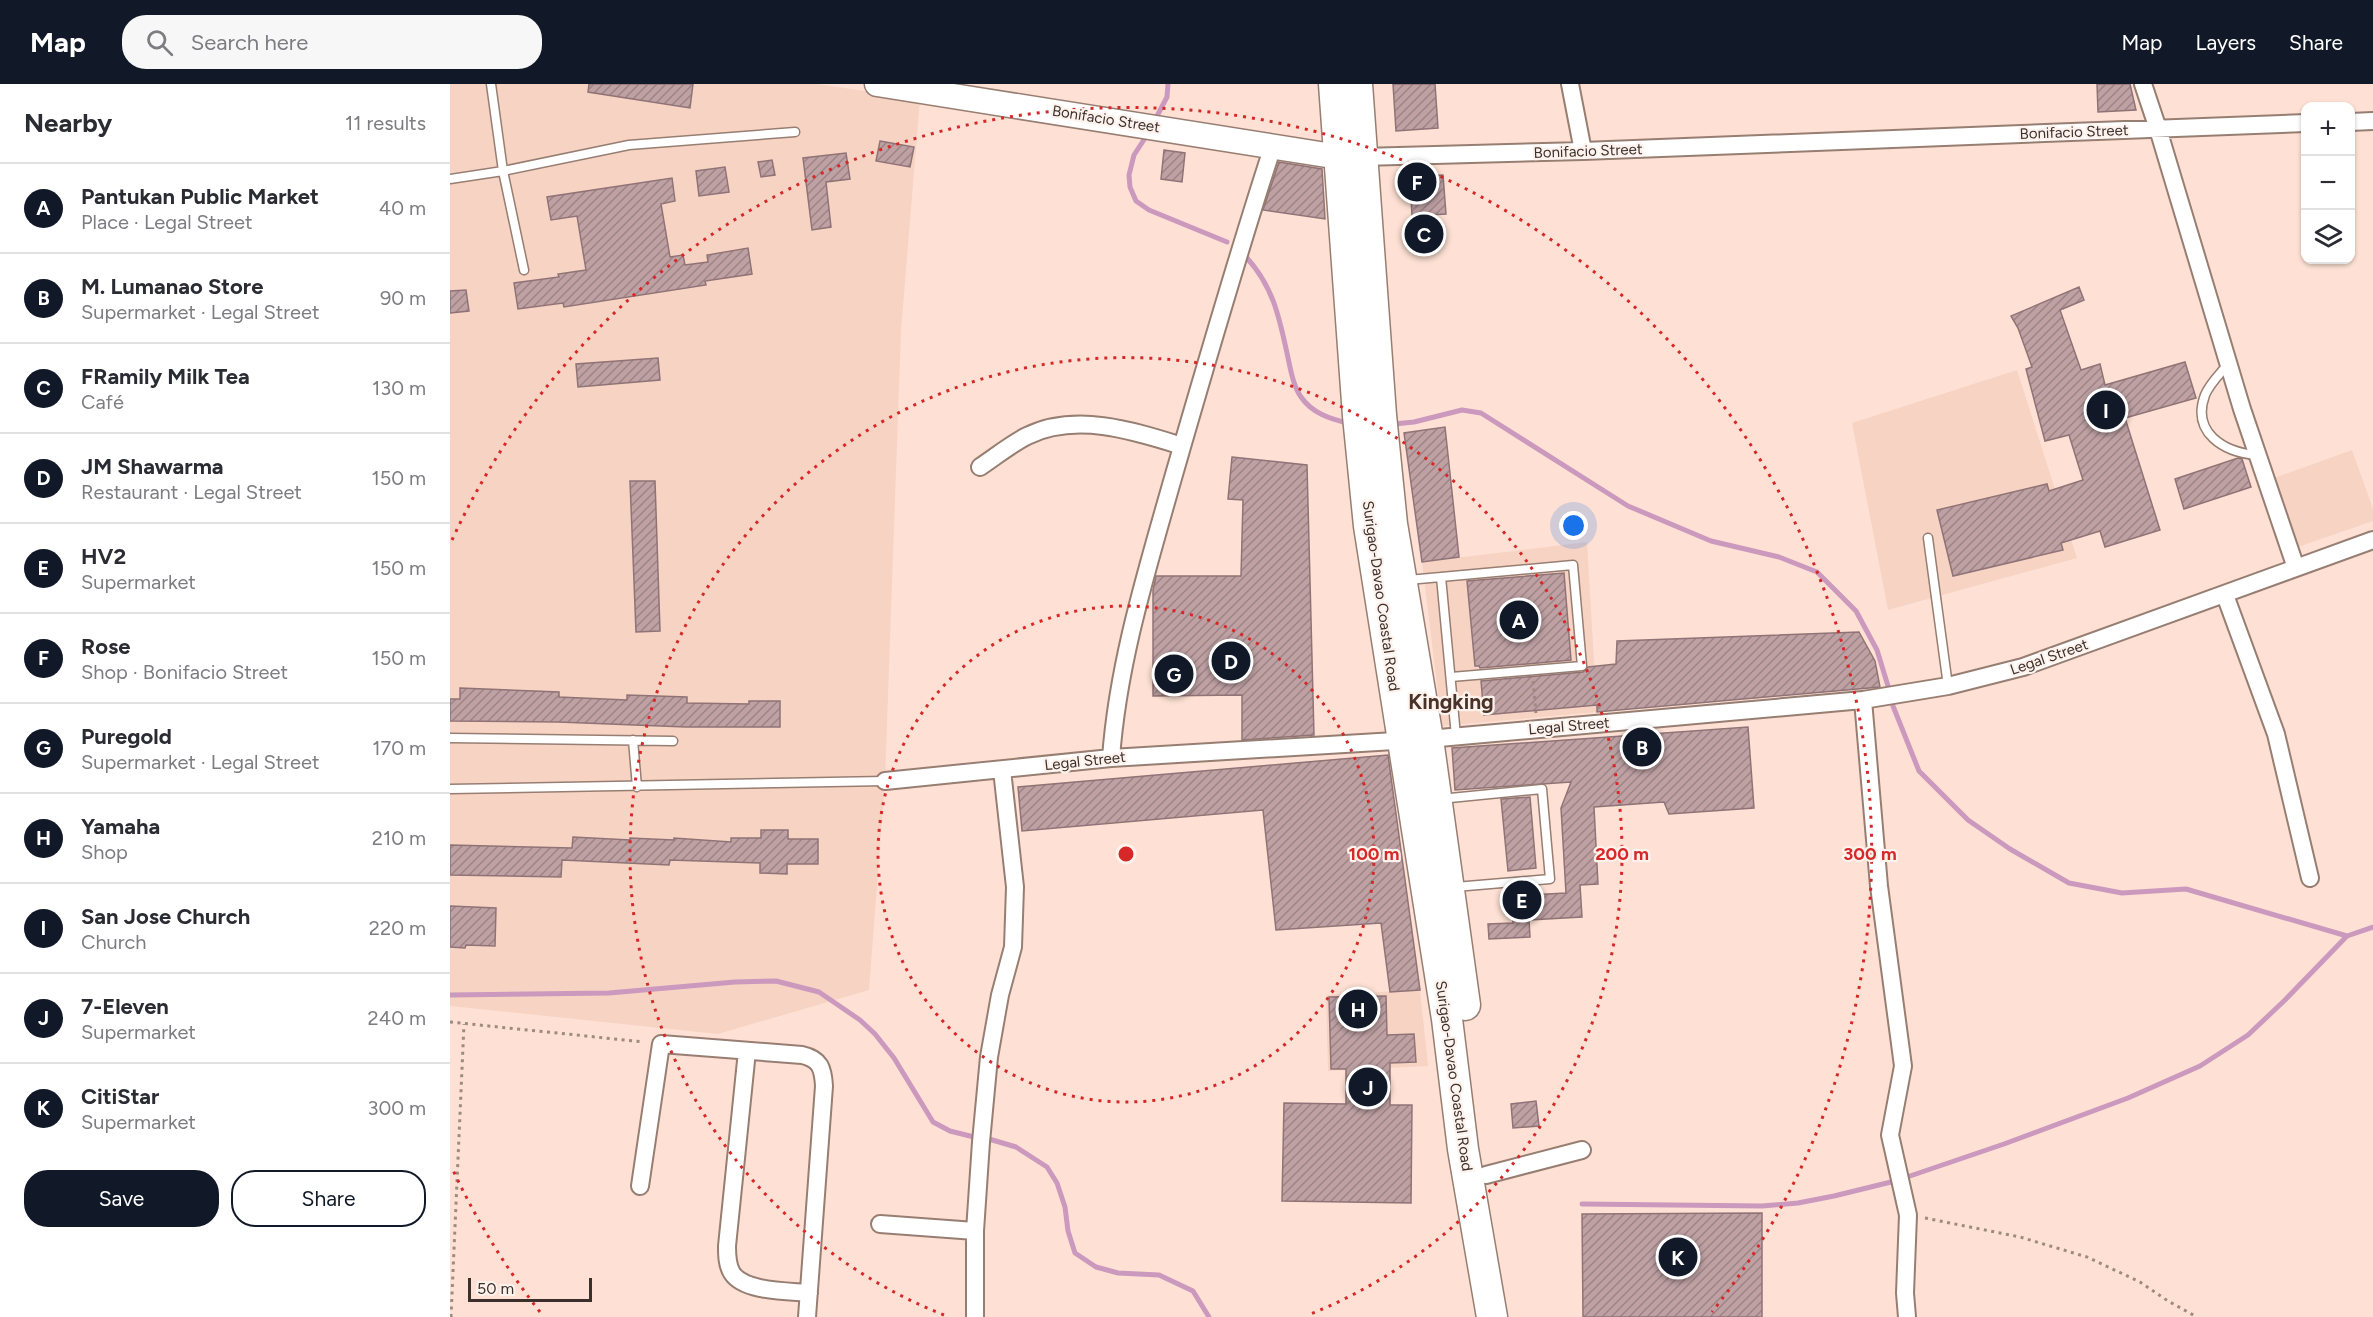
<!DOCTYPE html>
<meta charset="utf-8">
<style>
:root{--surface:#fff;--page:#f7f7f7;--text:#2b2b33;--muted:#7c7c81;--line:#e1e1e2;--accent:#111827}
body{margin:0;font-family:Figtree,sans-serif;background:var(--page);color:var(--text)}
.controls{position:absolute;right:18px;top:18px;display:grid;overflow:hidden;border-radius:12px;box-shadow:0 2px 4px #0004}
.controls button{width:54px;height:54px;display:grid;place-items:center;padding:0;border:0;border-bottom:2px solid var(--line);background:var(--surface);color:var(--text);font:30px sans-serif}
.scale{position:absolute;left:18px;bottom:15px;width:124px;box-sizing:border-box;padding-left:6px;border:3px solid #3b302b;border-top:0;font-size:16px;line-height:21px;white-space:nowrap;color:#3b302b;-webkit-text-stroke:4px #fef2ed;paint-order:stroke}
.you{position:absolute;left:1124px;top:442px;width:21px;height:21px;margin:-15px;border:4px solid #fff;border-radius:50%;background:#1a73e8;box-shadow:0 0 0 9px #1a73e833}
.badge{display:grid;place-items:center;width:39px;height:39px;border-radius:50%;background:var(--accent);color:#fff;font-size:20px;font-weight:700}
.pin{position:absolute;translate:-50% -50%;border:3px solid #fff;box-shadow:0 2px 6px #0006}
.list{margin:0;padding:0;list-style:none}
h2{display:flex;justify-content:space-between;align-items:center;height:78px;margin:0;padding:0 24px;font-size:26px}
h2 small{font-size:20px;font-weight:400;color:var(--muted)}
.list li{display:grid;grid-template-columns:39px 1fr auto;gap:18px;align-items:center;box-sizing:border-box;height:90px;padding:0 24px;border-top:2px solid var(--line)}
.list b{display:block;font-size:22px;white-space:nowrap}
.list p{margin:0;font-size:20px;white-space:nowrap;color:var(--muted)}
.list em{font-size:20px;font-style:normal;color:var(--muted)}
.actions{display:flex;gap:12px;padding:18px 24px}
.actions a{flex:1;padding:14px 0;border:2px solid var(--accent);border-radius:24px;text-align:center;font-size:21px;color:var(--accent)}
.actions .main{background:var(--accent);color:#fff}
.icon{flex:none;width:33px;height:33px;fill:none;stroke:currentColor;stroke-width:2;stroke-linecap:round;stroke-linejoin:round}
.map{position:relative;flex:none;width:1923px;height:1233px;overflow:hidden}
header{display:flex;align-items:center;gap:36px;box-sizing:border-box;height:84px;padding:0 30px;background:var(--accent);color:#fff}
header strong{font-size:28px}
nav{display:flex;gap:33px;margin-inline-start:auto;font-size:21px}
.search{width:420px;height:54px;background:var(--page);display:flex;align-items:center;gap:15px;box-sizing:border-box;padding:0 21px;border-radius:24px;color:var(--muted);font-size:22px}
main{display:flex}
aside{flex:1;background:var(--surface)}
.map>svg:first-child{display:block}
.built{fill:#f7d3c3}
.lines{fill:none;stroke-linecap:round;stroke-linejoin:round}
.stream{stroke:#cb98be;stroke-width:5}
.building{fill:url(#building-hatch);stroke:#907376;stroke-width:1.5}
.lane-casing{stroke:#977e72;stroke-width:11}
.street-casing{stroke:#977e72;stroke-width:20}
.secondary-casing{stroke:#977e72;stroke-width:27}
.highway-casing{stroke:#977e72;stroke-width:33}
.path{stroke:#9f8a81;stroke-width:3;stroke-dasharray:3 4.5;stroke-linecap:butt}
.lane{stroke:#fff;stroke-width:8}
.street{stroke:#fff;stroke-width:16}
.secondary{stroke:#fff;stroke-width:24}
.highway{stroke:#fff;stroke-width:30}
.ring{fill:none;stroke:#d62828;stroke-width:3;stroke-dasharray:3 6}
.labels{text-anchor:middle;stroke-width:4.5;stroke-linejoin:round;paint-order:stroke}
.street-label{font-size:15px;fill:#3b302b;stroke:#fef2ed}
.district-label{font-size:21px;font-weight:bold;fill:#493329;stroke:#fef2ed}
.centre{fill:#d62828;stroke:#fef2ed;stroke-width:3}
.ring-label{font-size:18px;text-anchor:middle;font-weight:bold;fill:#d62828;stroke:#fef2ed;stroke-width:4.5;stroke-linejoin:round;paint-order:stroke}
</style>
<header>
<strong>Map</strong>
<div class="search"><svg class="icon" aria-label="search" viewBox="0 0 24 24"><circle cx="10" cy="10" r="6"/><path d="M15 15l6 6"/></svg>Search here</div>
<nav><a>Map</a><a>Layers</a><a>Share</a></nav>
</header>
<main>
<aside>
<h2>Nearby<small>11 results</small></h2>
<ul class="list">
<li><span class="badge">A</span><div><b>Pantukan Public Market</b><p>Place · Legal Street</p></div><em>40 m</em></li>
<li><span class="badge">B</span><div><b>M. Lumanao Store</b><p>Supermarket · Legal Street</p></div><em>90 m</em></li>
<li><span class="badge">C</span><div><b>FRamily Milk Tea</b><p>Café</p></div><em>130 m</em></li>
<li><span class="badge">D</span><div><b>JM Shawarma</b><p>Restaurant · Legal Street</p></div><em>150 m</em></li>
<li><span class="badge">E</span><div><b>HV2</b><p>Supermarket</p></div><em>150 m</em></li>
<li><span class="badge">F</span><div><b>Rose</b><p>Shop · Bonifacio Street</p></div><em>150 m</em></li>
<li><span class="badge">G</span><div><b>Puregold</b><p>Supermarket · Legal Street</p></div><em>170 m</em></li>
<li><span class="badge">H</span><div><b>Yamaha</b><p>Shop</p></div><em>210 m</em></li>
<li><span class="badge">I</span><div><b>San Jose Church</b><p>Church</p></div><em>220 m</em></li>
<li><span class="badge">J</span><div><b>7-Eleven</b><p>Supermarket</p></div><em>240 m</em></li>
<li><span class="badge">K</span><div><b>CitiStar</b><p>Supermarket</p></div><em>300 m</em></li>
</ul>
<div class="actions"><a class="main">Save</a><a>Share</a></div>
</aside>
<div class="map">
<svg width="1923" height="1233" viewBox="0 0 1923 1233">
<defs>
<pattern id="building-hatch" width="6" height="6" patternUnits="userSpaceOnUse" patternTransform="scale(1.5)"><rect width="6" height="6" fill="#bfa1a4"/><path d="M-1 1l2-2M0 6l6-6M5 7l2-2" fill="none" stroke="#9c8486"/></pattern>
</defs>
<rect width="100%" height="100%" fill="#fee1d4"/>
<path class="built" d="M0,0H367L470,15L451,247L435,697L419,906L268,950L0,922Z
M1567,286L1627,474L1438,526L1402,339Z
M1902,366L1923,425V437L1845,464L1821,395Z
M1137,458L1147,628L992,642L972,478Z
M970,906L978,982L878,987L876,911Z"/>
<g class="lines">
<path class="stream" d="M707,32L717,13L718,0
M697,51L684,71L679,91L680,103L686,117L699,126L777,158
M797,174C823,203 829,232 837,269C840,283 843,302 851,313C862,329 880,335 898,339
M944,340L964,338L1012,326L1031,329L1178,422L1261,457L1329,473L1367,488L1406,527L1427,566L1438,602
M1443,622L1469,687L1518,736L1560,765L1619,799L1672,809L1736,805L1897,852
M0,911L159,909L285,898L326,897L369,908L410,936L425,950L444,974L483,1038L500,1047L524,1053
M539,1055L566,1063L597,1083L607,1099L615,1123L618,1147L625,1169L646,1183L668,1189L709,1191L743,1207L759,1233
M1460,1092L1554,1060L1678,1014L1750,982L1798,951L1835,916L1897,852L1923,843
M1132,1120L1312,1122L1348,1119L1384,1112L1441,1098"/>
</g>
<path class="building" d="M139,0H243L240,24L138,8Z
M943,0H985L988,44L946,47Z
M1647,0H1680L1686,26L1648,28Z
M430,57L464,63L460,83L426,77Z
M714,66L735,69L732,98L711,95Z
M396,69L400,95L376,98L381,143L362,146L353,74Z
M322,76L325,91L311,93L308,78Z
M829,78L872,85L875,135L813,126Z
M275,83L279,108L249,112L246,87Z
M993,91L996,130L962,132L960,93Z
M222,94L225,117L211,120L220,173L233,171L235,181L258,178L257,171L298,164L302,190L255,197L256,201L114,223L113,219L68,225L64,199L109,193L108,190L136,186L127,132L101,136L97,113Z
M1629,203L1634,216L1610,226L1631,286L1650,280L1655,301L1735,278L1746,314L1675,334L1710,446L1655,463L1650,447L1611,459L1613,466L1503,492L1487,426L1597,400L1599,407L1633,396L1619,351L1595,357L1576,285L1582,283L1568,244L1561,232Z
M16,206L19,227L0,229V207Z
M208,274L210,296L128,303L126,280Z
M995,343L1009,473L972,478L954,349Z
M782,373L857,381L864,651L792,656V611L703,612V506L706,492H791L793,416L778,415Z
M1788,374L1792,375L1801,403L1734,425L1725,395Z
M180,397H205L210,547L186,548Z
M1114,489L1121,576L1030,584L1029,582H1025L1017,497Z
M1409,548L1425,577L1430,603L1147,628V621L1034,631L1031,597L1133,588L1138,583L1166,580L1167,557Z
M10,604L109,608V613L177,616V611L237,613V619L299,620V617H330V643H236L108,638L0,637V615H10Z
M1298,643L1304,724L1219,730L1214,718L1144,723L1148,800L1130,801L1132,833L1079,836L1080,853L1039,855L1038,840L1063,839L1062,812L1116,809L1111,724L1121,698L1005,706L1002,664Z
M938,671L970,906L940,908L931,839L826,846L813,726L572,747L568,703Z
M1080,713L1086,784L1058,787L1051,715Z
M311,746H338V755H368V780H337V790L310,789V779L220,776L219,781L112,776L111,793L0,791V761L122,764L123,753L180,756V754L224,756V754L281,758V754H311Z
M0,822L46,824L45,862L16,861L15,864L0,863Z
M936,912L937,951L964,950L966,978L940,979V1021H962L961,1119L832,1117L834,1019L896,1020V985H881L879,913Z
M1086,1017L1089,1042L1063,1044L1061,1020Z
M1312,1129V1233H1133L1132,1130Z"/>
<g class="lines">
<g class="lane-casing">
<path id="lane" d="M41,0L53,87L74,186
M0,95L53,87L179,61L345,48
M1778,280C1770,290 1760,299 1755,311C1741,349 1774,368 1806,371
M1478,454L1498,602
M991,493L1006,652
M958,496L1123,481L1132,582L1001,593
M0,654L223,657
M183,656L187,703
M0,705L435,697
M990,715L1092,705L1100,795L1005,803"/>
</g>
<g class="street-casing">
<path id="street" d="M1120,0L1133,67
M1693,0L1708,45L1792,325L1846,484
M1900,38L1923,37
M912,73L1133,67L1856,39
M530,383C545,373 561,360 577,352C626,328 684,347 732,362
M1775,511L1826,650L1860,794
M1413,616L1429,802L1453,982L1440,1051L1458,1131L1455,1209L1457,1233
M661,674C668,578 697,486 723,394C755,283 787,172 823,62
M435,697L661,674L978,655L1413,616L1498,602L1573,583L1923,456
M297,967L277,1162C277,1171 277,1181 282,1189C294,1208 339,1207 359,1209
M1036,1091L1132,1066
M190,1102L211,960L352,971C370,975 373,984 374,1002L357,1233
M430,1140L525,1147
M525,1233V1147L531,1058L539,973L550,911L563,863L565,803L552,686"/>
</g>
<g class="secondary-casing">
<path id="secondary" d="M427,0L889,73H904"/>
</g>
<g class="highway-casing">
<path id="highway" d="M884,0L908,332L919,442L997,935L1013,1065L1042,1233
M907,0L931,331L942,440L978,655L1015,921"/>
</g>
<path class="path" d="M1083,597L1086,629
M0,938L194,958
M1475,1134L1570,1153L1637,1173L1690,1198L1718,1217L1747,1233
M1,1233L14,940"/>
<use href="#lane" class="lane"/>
<use href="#street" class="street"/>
<use href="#secondary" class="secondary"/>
<use href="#highway" class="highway"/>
</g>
<g class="ring">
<circle cx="676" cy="770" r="248"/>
<path d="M494 1231A496 496 0 1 1 858 1231"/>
<path d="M90 1228A744 744 0 0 1 2 1084M2 456A744 744 0 1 1 1262 1228"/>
</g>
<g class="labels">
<g class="street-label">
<text transform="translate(656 35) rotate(9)" y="5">Bonifacio Street</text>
<text transform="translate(1624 48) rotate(-2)" y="5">Bonifacio Street</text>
<text transform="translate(1138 67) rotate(-2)" y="5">Bonifacio Street</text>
<text transform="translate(931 512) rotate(82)" y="5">Surigao-Davao Coastal Road</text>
<text transform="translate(1599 573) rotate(-19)" y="5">Legal Street</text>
<text transform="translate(1119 642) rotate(-5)" y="5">Legal Street</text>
<text transform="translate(635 677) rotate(-6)" y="5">Legal Street</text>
<text transform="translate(1004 992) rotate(82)" y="5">Surigao-Davao Coastal Road</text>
</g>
<g class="district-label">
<text x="1001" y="625">Kingking</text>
</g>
</g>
<circle cx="676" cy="770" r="9" class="centre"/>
<g class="ring-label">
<text x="924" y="776">100 m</text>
<text x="1172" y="776">200 m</text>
<text x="1420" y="776">300 m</text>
</g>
</svg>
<div class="controls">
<button>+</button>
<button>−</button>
<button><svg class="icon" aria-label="layers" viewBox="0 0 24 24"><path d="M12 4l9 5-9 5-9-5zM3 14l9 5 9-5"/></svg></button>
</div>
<div class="scale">50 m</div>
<div class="you"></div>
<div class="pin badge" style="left:1069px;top:536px">A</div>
<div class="pin badge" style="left:1192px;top:663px">B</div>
<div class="pin badge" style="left:974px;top:150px">C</div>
<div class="pin badge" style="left:781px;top:577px">D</div>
<div class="pin badge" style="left:1072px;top:816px">E</div>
<div class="pin badge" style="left:967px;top:98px">F</div>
<div class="pin badge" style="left:724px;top:590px">G</div>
<div class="pin badge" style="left:908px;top:925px">H</div>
<div class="pin badge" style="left:1656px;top:326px">I</div>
<div class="pin badge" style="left:918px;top:1003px">J</div>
<div class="pin badge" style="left:1228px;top:1173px">K</div>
</div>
</main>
